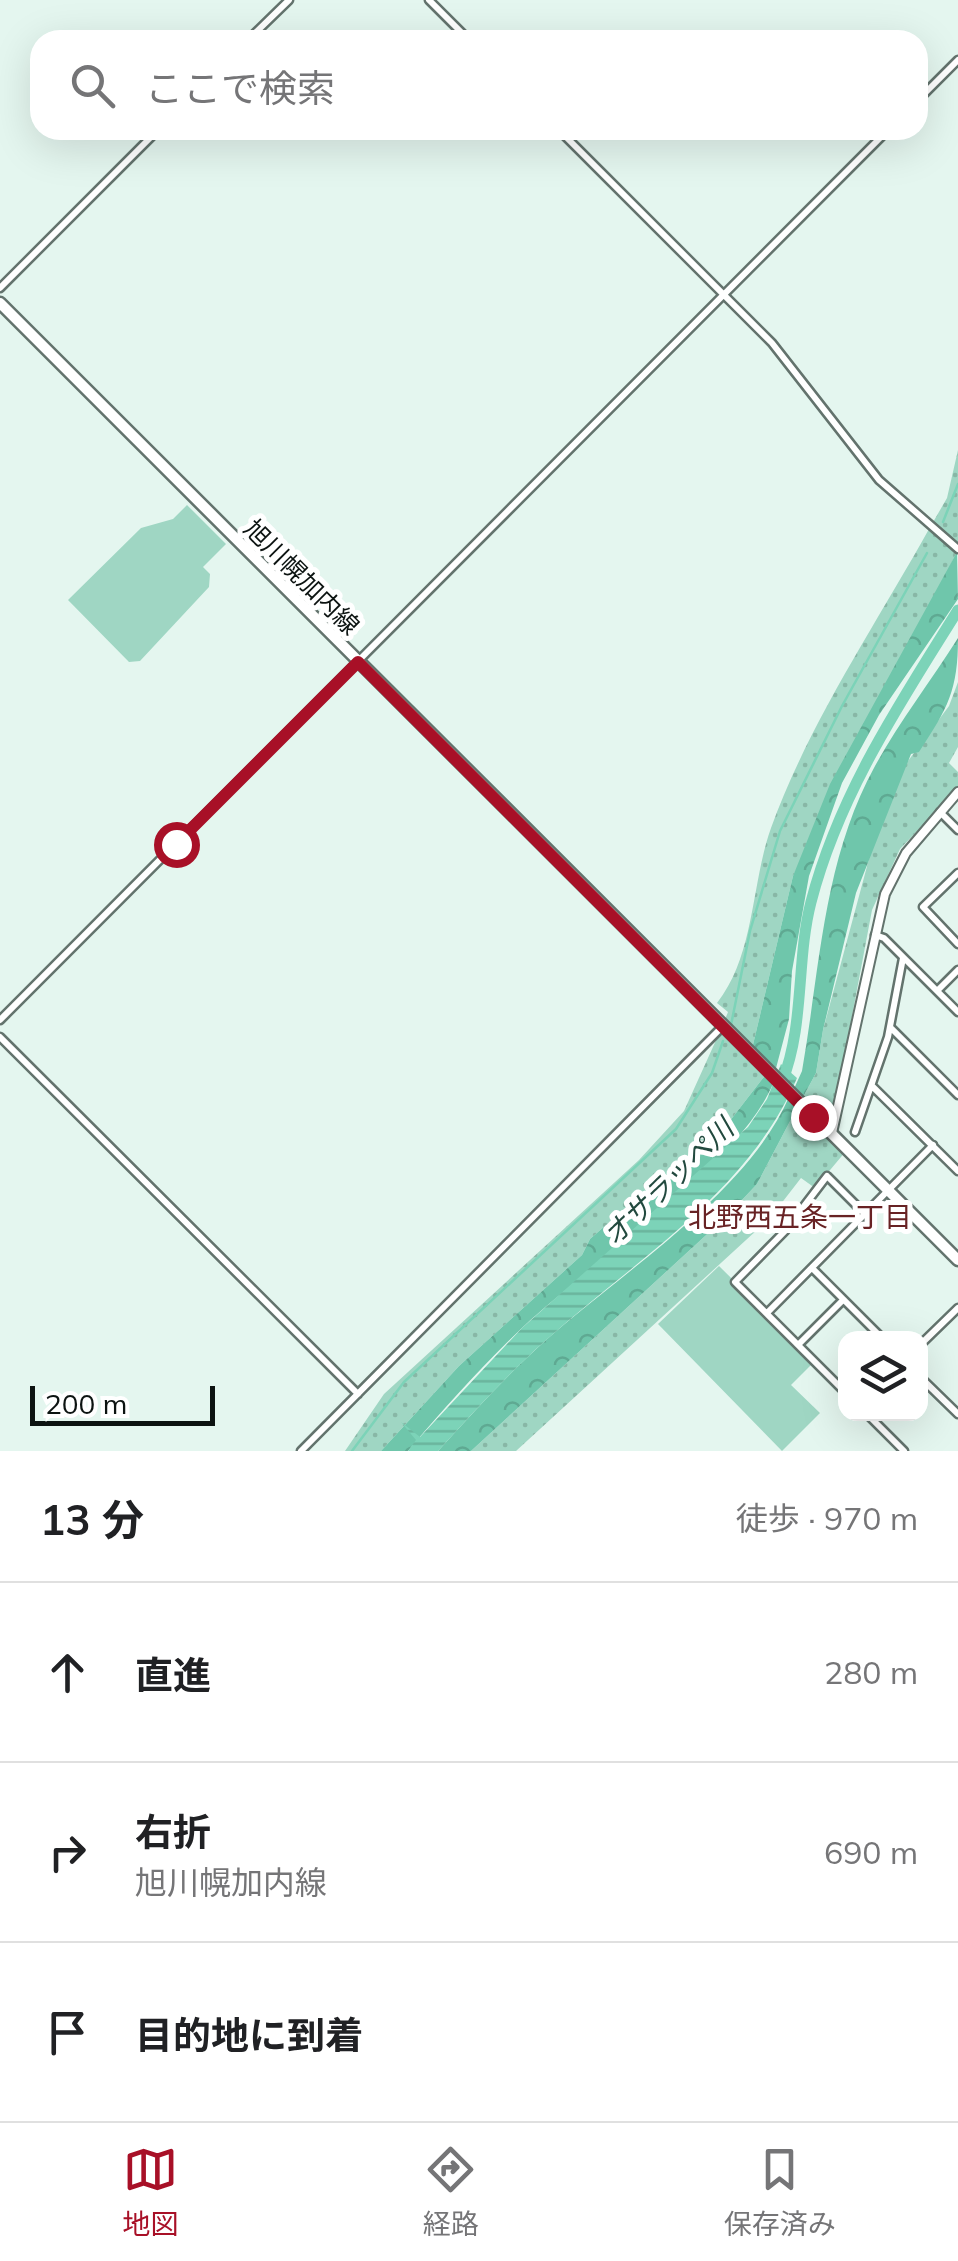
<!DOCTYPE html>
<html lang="ja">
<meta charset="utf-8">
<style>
:root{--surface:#fff;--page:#f2f2f2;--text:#202124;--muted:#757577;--line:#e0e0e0;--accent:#a81027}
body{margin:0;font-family:Mulish,"Noto Sans JP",sans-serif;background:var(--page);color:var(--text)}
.controls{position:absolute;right:30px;bottom:30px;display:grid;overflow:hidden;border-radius:20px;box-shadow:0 10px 40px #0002}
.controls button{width:90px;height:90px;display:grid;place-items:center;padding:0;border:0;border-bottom:2px solid var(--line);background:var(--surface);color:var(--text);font:50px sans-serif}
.scale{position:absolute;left:30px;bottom:25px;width:185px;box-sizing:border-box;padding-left:10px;border:5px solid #0c1311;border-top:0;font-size:28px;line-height:35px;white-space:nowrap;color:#0c1311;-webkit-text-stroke:8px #fff;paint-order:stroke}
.stop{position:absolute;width:30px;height:30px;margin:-22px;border:8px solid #a81027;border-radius:50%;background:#fff}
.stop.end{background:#a81027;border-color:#fff;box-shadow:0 2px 10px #0008}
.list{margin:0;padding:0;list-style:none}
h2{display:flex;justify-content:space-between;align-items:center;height:130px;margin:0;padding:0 40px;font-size:42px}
h2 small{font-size:32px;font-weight:400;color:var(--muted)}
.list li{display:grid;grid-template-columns:65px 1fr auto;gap:30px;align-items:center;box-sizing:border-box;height:180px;padding:0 40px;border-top:2px solid var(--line)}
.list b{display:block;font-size:38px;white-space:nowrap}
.list p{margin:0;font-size:32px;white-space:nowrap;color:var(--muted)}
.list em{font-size:32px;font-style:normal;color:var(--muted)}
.icon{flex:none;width:55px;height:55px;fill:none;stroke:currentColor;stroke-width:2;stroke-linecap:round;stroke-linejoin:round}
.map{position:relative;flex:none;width:958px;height:1451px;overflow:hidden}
.search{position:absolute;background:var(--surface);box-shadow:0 10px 40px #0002;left:30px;right:30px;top:30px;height:110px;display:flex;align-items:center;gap:25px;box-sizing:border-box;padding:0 35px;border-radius:30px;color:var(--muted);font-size:38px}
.sheet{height:670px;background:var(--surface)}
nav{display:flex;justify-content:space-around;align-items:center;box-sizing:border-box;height:140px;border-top:2px solid var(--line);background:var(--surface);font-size:28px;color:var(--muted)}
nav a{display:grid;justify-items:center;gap:5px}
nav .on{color:var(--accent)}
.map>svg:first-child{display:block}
.grass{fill:url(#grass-dots)}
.forest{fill:url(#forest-crowns)}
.park{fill:#9fd6c3}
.water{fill:url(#water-rules)}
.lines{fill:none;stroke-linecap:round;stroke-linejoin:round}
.stream{stroke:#7cd3b8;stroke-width:2.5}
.river{stroke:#7cd3b8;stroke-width:11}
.minor-casing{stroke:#63736d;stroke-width:11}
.tertiary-casing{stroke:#63736d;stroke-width:12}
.primary-casing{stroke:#63736d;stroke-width:15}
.minor{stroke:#fff;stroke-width:6}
.tertiary{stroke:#fff;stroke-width:8}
.primary{stroke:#fff;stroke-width:10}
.route{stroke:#a81027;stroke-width:12}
.labels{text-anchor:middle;stroke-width:10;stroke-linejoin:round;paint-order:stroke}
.street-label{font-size:25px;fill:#0c1311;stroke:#fff}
.water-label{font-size:28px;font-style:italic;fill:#22493e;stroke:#fff}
.neighbourhood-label{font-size:28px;fill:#682224;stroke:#fff}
</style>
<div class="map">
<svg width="958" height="1451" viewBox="0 0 958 1451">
<defs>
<pattern id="grass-dots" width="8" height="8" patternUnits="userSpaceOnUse" patternTransform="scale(2.5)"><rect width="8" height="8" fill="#9fd6c3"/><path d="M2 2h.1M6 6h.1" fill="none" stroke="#88b7a6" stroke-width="1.8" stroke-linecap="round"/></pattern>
<pattern id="forest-crowns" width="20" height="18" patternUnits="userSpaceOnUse" patternTransform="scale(2.5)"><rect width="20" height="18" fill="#6fc6ab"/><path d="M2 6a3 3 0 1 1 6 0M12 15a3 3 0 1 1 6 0" fill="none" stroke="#5fa992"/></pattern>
<pattern id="water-rules" width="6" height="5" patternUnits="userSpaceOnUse" patternTransform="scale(2.5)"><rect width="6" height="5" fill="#7cd3b8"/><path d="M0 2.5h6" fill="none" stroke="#6ab49d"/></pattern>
</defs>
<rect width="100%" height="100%" fill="#e4f6ef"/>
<path class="grass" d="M958,450V544L932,524L947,498Z
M929,529L957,552L793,876L752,1049L724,1022L728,1012L717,1003C755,955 751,884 771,828C809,723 875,626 929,529Z
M958,682V747L949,763L958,772V788L900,849L872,910L833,1117L822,1119L802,1099L816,1073L823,1030L873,844L905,765L949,706Z
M722,1027L767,1073L712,1144L680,1160L590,1239L582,1255L459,1366L381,1451H345L384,1394L639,1160L684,1111Z
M798,1106L846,1151L815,1188L801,1178L770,1218L516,1451H471L728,1215L757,1184Z"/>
<path class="forest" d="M957,552L958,599L879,715L842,783L809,876L792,971L789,1019L775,1072L752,1049L793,876L830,784Z
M958,638C958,690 948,708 919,752L911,754L856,893L823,1030L816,1073L802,1099L793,1091L802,1071C820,969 823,860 875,766C899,722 931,681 958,638Z
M767,1073L774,1081C743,1163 591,1263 523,1327C483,1365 444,1408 408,1451H381L459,1366L582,1255L590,1239L680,1160L712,1144Z
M789,1097L798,1106L757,1184L728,1215L471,1451H438C473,1413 507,1375 546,1340C623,1272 748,1192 789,1097Z"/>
<path class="park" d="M187,505L226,544L203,567L210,574L209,587L140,661L129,662L68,600L141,528L173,519Z
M719,1266L815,1361L791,1385L820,1413L782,1451L658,1324Z"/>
<path class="water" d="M781,1064L797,1078C748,1193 635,1260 545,1341C507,1375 473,1413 438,1451H408L416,1440L401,1422L420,1437L522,1328L748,1127L767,1099Z"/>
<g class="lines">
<path class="stream" d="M943,522L958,484
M731,1025L750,931L780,831L842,706L927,553
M352,1451L404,1382L676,1129L712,1073L723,1041"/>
<path class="river" d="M782,1082C805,1025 796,960 811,902C839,794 900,703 958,610"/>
<g class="minor-casing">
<path id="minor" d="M429,0L469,40
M248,40L289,0
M918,100L958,60
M559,130L772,343L879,480L958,549
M0,288L158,130
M940,812L958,830
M958,873L923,907L958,944
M875,935L884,938L958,1012
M937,991L958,970
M0,1020L888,130
M891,1028L958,1095
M0,1037L358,1394
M873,1087L958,1171
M855,1132L888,1037L903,958
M812,1268L882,1338
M767,1313L933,1145
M798,1345L843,1300
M920,1345L958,1308
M920,1377L958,1414
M846,1393L735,1282L785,1231L827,1176L866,1215
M867,1414L904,1451
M301,1451L723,1026"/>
</g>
<g class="tertiary-casing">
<path id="tertiary" d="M832,1133L885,894L906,853L958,792"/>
</g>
<g class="primary-casing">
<path id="primary" d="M0,303L958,1260"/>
</g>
<use href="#minor" class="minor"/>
<use href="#tertiary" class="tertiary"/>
<use href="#primary" class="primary"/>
</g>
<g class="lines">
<path class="route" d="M176,844L358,662L813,1117"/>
</g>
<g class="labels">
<g class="street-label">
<text transform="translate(302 577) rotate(45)" y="9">旭川幌加内線</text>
</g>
<g class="water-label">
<text transform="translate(668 1182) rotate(-44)" y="10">オサラッペ川</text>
</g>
<g class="neighbourhood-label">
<text x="800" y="1227">北野西五条一丁目</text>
</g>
</g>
</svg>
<div class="controls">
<button><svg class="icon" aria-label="layers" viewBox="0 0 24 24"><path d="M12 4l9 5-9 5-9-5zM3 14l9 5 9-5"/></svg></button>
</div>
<div class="scale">200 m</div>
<div class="stop" style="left:176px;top:844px"></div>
<div class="stop end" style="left:813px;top:1117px"></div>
<div class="search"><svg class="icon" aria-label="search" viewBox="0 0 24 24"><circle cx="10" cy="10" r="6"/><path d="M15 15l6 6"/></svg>ここで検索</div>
</div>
<section class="sheet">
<h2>13 分<small>徒歩 · 970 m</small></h2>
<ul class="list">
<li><svg class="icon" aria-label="ahead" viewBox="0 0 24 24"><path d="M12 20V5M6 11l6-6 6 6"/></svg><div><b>直進</b></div><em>280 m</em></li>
<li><svg class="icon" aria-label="right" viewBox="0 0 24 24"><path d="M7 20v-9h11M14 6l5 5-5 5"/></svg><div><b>右折</b><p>旭川幌加内線</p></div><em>690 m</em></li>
<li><svg class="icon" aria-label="arrive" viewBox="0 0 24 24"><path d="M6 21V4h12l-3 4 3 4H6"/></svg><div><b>目的地に到着</b></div></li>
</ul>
</section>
<nav>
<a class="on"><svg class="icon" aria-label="map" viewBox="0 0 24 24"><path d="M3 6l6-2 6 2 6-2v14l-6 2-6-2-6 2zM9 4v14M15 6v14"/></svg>地図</a>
<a><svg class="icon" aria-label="directions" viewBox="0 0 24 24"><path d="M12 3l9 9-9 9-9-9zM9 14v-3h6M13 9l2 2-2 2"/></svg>経路</a>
<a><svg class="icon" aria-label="saved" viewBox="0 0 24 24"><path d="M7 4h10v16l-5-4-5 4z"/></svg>保存済み</a>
</nav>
